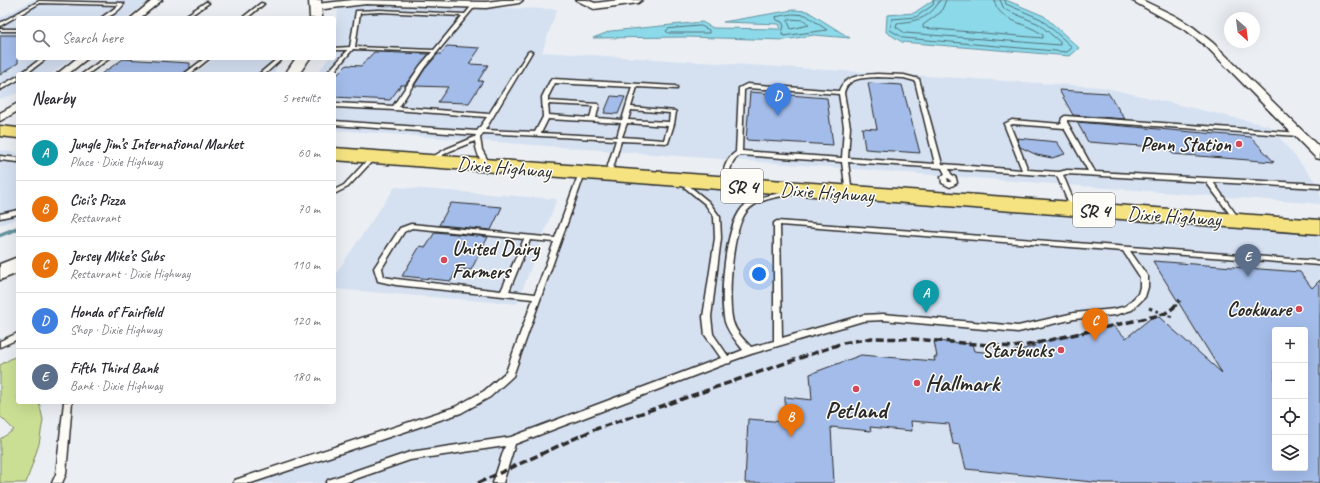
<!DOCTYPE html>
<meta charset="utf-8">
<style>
:root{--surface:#fff;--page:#f2f2f3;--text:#2b2b33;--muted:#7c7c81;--line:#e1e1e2;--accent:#ea580c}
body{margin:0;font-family:Caveat,sans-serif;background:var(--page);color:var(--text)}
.controls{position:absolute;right:12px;bottom:12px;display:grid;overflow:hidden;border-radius:4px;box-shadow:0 4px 16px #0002}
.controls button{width:36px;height:36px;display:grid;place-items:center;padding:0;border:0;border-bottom:1px solid var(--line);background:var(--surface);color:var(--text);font:20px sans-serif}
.compass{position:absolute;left:1224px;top:12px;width:36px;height:36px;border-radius:50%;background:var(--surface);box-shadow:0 4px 16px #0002;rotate:152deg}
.you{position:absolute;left:759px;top:274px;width:14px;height:14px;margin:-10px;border:3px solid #fff;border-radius:50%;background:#1a73e8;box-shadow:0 0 0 6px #1a73e833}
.badge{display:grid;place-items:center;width:26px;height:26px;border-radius:50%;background:var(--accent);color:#fff;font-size:13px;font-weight:700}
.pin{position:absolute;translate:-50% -33px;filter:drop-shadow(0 1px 2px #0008)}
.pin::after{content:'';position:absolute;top:21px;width:14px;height:12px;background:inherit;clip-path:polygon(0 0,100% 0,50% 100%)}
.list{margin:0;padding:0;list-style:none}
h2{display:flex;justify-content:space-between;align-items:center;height:52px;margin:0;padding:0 16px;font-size:17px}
h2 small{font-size:13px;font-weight:400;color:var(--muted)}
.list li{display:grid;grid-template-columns:26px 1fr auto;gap:12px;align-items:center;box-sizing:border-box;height:56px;padding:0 16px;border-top:1px solid var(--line)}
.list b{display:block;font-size:15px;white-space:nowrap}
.list p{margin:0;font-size:13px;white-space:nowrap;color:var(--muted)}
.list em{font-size:13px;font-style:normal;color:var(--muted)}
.icon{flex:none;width:22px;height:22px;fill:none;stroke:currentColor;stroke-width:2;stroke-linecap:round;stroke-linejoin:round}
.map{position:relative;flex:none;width:1320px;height:483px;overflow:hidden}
.search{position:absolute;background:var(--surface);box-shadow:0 4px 16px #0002;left:16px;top:16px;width:320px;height:44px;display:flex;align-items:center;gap:10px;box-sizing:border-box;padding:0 14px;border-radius:4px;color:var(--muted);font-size:15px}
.panel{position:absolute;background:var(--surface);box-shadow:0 4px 16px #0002;left:16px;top:72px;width:320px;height:332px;border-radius:4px}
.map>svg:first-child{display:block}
.built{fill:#d5e0f1;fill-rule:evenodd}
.green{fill:#cbdf94;stroke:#7b8560}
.water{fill:#8cd9ea;stroke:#65939e}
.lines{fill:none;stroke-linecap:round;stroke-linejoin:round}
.shore{stroke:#527177;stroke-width:1}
.stream{stroke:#65939e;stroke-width:4.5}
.building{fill:#a3bce9;stroke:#2b2b2b;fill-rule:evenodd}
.lane-casing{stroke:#2b2b2b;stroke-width:3}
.street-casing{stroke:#2b2b2b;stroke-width:3}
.secondary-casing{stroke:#2b2b2b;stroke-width:3}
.primary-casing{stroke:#2b2b2b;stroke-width:3}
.path{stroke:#2b2b2b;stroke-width:3;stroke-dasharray:3.5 3.5;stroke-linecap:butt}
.lane{fill:#fdfcf7;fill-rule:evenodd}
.street{fill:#fdfcf7;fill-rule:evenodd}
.secondary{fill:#fdfcf7;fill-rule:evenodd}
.primary{fill:#f5e382;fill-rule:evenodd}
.rail{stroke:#2b2b2b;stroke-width:3.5;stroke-dasharray:8 3.5;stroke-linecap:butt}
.poi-dot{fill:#d1495b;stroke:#fdfcf7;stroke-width:1.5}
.labels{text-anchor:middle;stroke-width:3;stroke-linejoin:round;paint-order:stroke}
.shield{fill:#fdfcf7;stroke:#6a6a68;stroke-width:1}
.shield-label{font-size:19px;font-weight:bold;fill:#2b2b2b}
.poi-label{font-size:20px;font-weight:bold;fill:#2b2b2b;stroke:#fdfcf7;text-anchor:end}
.street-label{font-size:20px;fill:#2b2b2b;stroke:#fdfcf7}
.near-poi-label{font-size:24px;font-weight:bold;fill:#2b2b2b;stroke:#fdfcf7;text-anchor:start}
</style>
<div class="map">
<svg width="1320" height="483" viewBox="0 0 1320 483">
<rect width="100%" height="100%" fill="#ebeff4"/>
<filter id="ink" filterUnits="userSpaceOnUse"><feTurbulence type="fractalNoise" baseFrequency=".025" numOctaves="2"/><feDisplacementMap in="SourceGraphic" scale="8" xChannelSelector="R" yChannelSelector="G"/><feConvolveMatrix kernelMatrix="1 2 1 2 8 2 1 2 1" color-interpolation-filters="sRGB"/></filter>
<g filter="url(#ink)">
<path class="built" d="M33,0H150L126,18H18V58H73L51,74H18V93L0,99V18Z
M351,5L557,9L542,52L1102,87L1270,126L1320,187V204L334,130V74H317L329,58H334V38L338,9Z
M215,58H280L274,74H194Z
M0,150L18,153V218L0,225Z
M582,173L1320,227V483H238L458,410L510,374ZM1275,330H1305V468H1275Z
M395,187L557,199L517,304L334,289V276Z"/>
<path class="green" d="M14,357L18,362V402H39L43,420L39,444L26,483H0V439L14,430L0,416V365Z"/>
<path class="water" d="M933,0H1006L1044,16L1079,48L1070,56L902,42L886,32L887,15L914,13Z
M793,10L807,11L850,38L814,35L785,40L687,37L593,38L611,31L702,22L713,28L781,29L779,24L723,22Z"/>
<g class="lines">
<path class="shore" d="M934,0L933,5L916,17L892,19L890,30L904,38L1067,52L1071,49V46L1041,19L1006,4L1005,0
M940,0C930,19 916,21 897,23L896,27L905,33L1060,45V42L1039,24L1004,9L1000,0
M946,0L941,12L923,25V28L1043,38V35C1027,22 999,23 994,0
M793,14L806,15L827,30L783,36L782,33L784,26L782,22L777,20L776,17Z
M789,19L804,20L809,25L791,29L788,22Z
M701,26L709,30V33H668L666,31L668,29Z"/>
<path class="stream" d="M0,235L18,228"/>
</g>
<path class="building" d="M0,35H18V63L0,75Z
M447,46L480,48L469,64L488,65L478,81H483L469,103L438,102L448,87L414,86L425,69L438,54H441Z
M374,52L429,54L405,85H401L390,100L334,97V78L347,65L361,66Z
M123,59L190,63V68L183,74H101Z
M868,83L902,85L920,153L865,149L862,128L877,129Z
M1059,90L1108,93L1125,119L1073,115Z
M750,92L827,98L833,145L746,140Z
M611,96L625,97L618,114L604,113Z
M1077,122L1251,137L1274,162L1173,154L1168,148L1088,142Z
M1017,138L1057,142L1065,154L1052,158L1037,155L1020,147Z
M451,203L502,207L491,230L439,225Z
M435,232L488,237L471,270L457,269L451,281L402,276L420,246L426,247Z
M1153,261L1300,272L1312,288L1320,280V483H1102L966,469L960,445L953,444L949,424L911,421L912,431L870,427L871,431L831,427L834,483H745L748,419L785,422V397L812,400L810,374L861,355L935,361L934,357H937L934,341L972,344L974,351L1004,354L1035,346L1033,344L1112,325L1126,338L1151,318L1159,317L1222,373ZM1275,330H1305V468H1275Z"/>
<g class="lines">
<g class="lane-casing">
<path id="lane" d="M39,1L122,3L124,4C119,11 110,18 101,18L119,5L40,3L0,26V23Z
M206,2L209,3L187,18H182Z
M261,3L264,4L247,18H242Z
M474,3L477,4L424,68L399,107L489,114L528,52L530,51L532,52L485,130L535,132L543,117L542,97L550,81L553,79L675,86L677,87V89L637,87L631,107L675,111L676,112L674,124L668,143L621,141L611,175L608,177L605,175L616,140L483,133L480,138L482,150L491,166L488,168C480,164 476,150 475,141L450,151L432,161H428L427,160L446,149L475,137L476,135L334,125V121L477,131L487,117L395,110L334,107V103L393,106L420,66L432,52L353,49L332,74H326L348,50H334V48L350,47L356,11L380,10L465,14ZM380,12L462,16L434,50L355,47L360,13ZM555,83L632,87L622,120L596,118L599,105L598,104L548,101V97ZM548,104L593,106L590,118L549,115ZM631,110L670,113L669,122L628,120ZM548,119L621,123L617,137L541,133ZM627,123L668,126L664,140L622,137Z
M0,29H18V31H0Z
M42,58H47L26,74H20Z
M105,58H110L88,74H82Z
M205,58H210L190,74H184Z
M278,58H283L265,74H259Z
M877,74L904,75L919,79L942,164L1022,170L1004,124L1012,120L1062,124L1061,122L1062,118L1065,116L1301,133L1302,134L1299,136L1067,120V122L1095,172L1320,184V188L1213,182L1240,220L1237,222L1235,221L1206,182L1067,174L1063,175L1077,209L1074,211L1071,209L1057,176L949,169L951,174L956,178L957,183L950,187L942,183L941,177L945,174L942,168L848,162L852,193L849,195L846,193L842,162L740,155C729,161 730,173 729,184L728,185H724C721,174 725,159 736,152L739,88L747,84L839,91C844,75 863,75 877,74ZM877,77L904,78L915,81L935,164L848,158L850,127L844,93C847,77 864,78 877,77ZM748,88L839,94L844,127L842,158L742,151L744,90ZM1013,124L1064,128L1088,171L1067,170L1059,172L1028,170L1010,125ZM947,178L950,179L951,182H948Z
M18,76V80L0,90V86Z
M373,155L376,157L375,158L348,187L334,194V190L344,185L371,156Z
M0,156L18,158V162L0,160Z
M582,171L585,173L513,376L490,397L461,413L251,483H233L235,480L238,479L455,407L484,391L506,372L533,299L396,285L378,281L374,268L400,228L411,224L555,238L579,173ZM412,228L524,239L501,291L396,279L384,277L382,268L404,232ZM530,240L554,242L535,294L509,291Z
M680,179L682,180L709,202L720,217L721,238L711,317L713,334L728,356L743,350C736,341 728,332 725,322C719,296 725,228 742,208C754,195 781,194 797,190L800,192L799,193C783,197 759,197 747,211C732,228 727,300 733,322C736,332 744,340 751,347L774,341V223L777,221L1320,261V265L1130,251L1148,277V287L1145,297L1132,310L1115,315L1074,319L1018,332L883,320L863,321L751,354L731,361L730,363L725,364L515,444L503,483H493L505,446L410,460L344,483H326L328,480L331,479L410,452L511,437L721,358L705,335L703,317L715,238L714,217L705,204L678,182L677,181L678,180ZM780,225L1123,251L1140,277V287L1138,294L1126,306L1115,309L1074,313L1018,326L883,314L863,315L782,338Z
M18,210V214L0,218V214Z
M18,333V339L0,347V341Z
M64,402H72L66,474L62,483H52L56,474Z"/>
</g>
<g class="street-casing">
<path id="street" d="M153,0H162L140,18H131Z
M353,0L486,2L502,0H523L519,3L486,8L366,4L316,10L312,7L316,4Z
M576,0H587L595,3L619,0H642L638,3L594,9Z
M1131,0H1142L1175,16L1193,27L1213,43L1320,148V159L1316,158L1207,47L1187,31Z
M77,58H88L68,74H57Z
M18,103V111L0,121V113Z"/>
</g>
<g class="secondary-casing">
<path id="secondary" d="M309,0H321L322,18H310Z
M296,58H310L299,74H285Z
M18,257V273L0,280V264Z"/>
</g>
<g class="primary-casing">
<path id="primary" d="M0,126L18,128V138L0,136Z
M334,148L1320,220V234L334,160Z"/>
</g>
<path class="path" d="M1149,308L1175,318"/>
<use href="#lane" class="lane"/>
<use href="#street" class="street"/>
<use href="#secondary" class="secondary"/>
<use href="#primary" class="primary"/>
<path class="rail" d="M478,483L593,430L843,343L872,338L913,339L1013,347L1028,345L1164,314L1173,308L1180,300"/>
</g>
</g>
<g class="poi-dot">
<circle cx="1239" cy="144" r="4"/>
<circle cx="444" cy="260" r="4"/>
<circle cx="1299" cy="309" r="4"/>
<circle cx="1061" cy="350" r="4"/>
<circle cx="917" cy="383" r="4"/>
<circle cx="856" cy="389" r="4"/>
</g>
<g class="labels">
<g class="shield">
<rect x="721" y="169" width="42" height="34" rx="3"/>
<rect x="1073" y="193" width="42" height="34" rx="3"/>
</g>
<g class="shield-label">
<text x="742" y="193">SR 4</text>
<text x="1094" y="217">SR 4</text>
</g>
<g class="poi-label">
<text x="1231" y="151">Penn Station</text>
<text x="452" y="255" text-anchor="start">United Dairy<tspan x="452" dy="23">Farmers</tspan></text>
<text x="1291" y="316">Cookware</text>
<text x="1053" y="357">Starbucks</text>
</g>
<g class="street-label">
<text transform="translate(504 167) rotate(5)" y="7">Dixie Highway</text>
<text transform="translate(827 192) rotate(4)" y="7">Dixie Highway</text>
<text transform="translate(1174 216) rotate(4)" y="7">Dixie Highway</text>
</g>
<g class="near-poi-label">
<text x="925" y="391">Hallmark</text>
<text x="856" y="418" text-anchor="middle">Petland</text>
</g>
</g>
</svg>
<div class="controls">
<button>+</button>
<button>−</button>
<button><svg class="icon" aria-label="locate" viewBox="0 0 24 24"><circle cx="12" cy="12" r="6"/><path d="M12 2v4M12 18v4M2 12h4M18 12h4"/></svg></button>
<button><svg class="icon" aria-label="layers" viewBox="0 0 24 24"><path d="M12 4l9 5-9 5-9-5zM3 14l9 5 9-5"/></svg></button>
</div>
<svg class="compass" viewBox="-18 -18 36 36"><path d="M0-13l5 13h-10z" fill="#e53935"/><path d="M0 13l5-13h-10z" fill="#7c7c81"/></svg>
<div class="you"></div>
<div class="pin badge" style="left:926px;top:313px;background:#0f9aa8">A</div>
<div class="pin badge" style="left:791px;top:437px;background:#e8710a">B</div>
<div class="pin badge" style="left:1095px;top:341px;background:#e8710a">C</div>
<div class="pin badge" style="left:778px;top:116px;background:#3f7fe0">D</div>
<div class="pin badge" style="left:1248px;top:277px;background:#5c6f8a">E</div>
<div class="search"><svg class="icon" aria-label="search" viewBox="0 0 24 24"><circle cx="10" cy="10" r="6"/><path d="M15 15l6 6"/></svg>Search here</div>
<section class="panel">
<h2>Nearby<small>5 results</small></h2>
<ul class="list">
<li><span class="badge" style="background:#0f9aa8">A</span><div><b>Jungle Jim’s International Market</b><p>Place · Dixie Highway</p></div><em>60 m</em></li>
<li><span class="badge" style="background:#e8710a">B</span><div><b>Cici’s Pizza</b><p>Restaurant</p></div><em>70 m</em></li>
<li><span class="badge" style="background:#e8710a">C</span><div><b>Jersey Mike’s Subs</b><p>Restaurant · Dixie Highway</p></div><em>110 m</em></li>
<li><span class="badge" style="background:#3f7fe0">D</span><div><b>Honda of Fairfield</b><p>Shop · Dixie Highway</p></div><em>120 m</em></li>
<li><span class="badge" style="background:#5c6f8a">E</span><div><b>Fifth Third Bank</b><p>Bank · Dixie Highway</p></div><em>180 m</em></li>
</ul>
</section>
</div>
